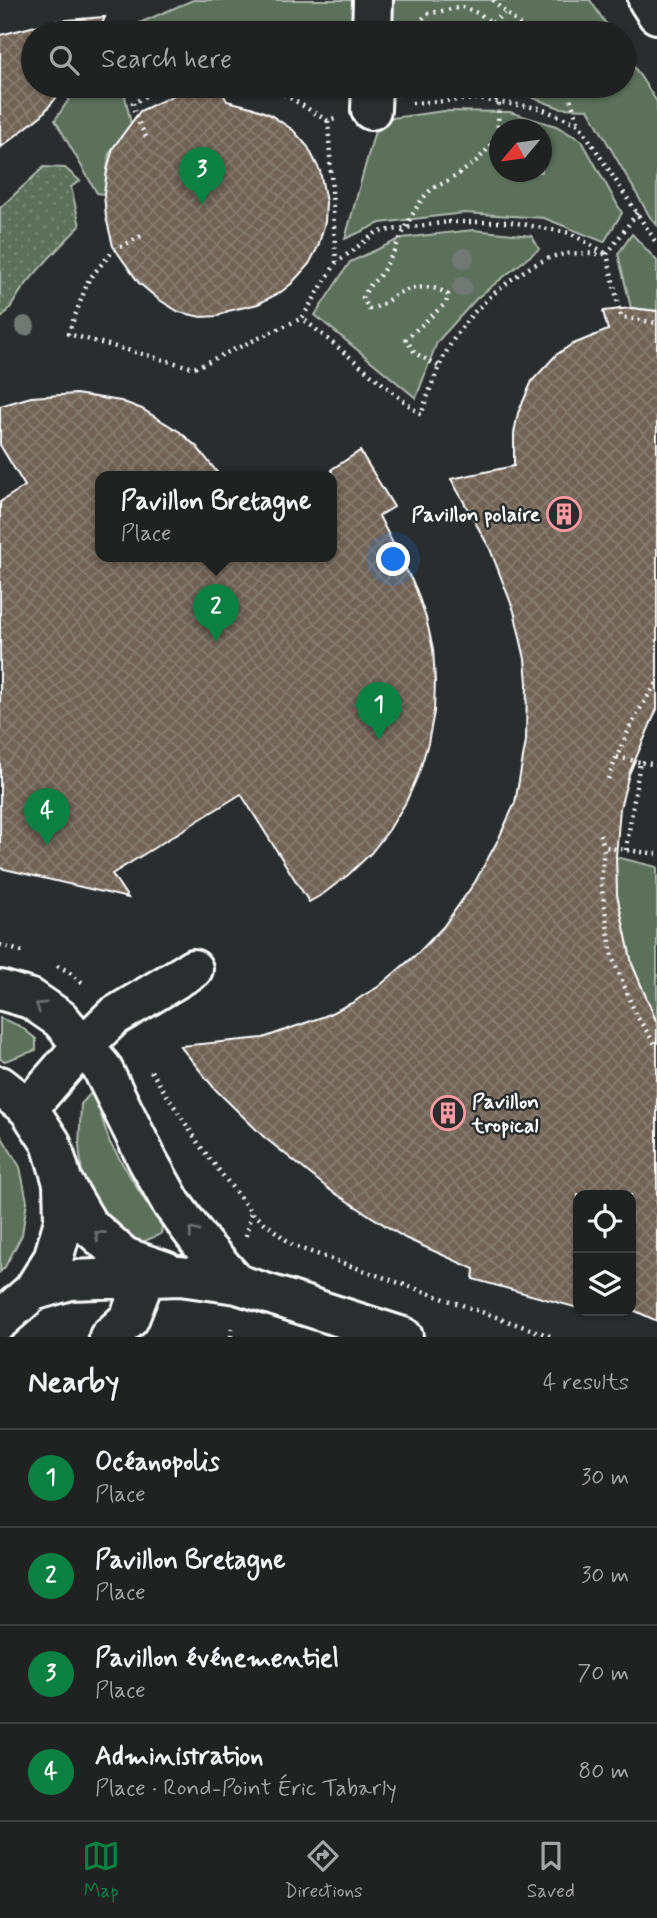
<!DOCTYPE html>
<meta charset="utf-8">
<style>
:root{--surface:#202222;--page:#282a2a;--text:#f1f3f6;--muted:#a2a4a5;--line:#3d3f40;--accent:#0b8043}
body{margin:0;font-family:Mynerve,sans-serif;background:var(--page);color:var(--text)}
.controls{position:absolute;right:21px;bottom:21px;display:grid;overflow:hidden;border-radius:14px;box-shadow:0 2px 5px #0004}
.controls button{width:63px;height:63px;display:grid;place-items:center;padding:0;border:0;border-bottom:2px solid var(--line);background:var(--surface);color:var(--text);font:35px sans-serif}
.compass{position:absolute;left:489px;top:119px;width:63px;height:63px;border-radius:50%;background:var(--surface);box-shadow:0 2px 5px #0004;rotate:241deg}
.you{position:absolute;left:394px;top:560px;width:24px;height:24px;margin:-18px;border:5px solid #fff;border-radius:50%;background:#1a73e8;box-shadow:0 0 0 10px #1a73e833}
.badge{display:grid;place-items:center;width:46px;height:46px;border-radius:50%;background:var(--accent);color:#fff;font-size:23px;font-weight:700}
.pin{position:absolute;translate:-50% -58px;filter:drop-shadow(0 2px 4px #0008)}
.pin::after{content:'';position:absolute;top:37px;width:24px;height:21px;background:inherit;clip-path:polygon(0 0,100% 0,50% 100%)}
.popup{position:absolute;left:95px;top:471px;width:242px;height:91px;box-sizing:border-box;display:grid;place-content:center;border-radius:14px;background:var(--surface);filter:drop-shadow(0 2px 5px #0005);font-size:23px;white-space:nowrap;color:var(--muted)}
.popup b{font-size:26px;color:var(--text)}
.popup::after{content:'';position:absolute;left:50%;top:100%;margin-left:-14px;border:14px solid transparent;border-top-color:var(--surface)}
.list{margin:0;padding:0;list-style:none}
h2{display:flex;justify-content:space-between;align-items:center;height:91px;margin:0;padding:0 28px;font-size:30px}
h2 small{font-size:23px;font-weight:400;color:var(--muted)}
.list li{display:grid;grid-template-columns:46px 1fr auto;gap:21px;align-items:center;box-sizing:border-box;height:98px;padding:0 28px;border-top:2px solid var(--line)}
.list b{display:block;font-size:26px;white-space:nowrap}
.list p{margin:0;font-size:23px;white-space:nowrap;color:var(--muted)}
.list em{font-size:23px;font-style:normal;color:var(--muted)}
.icon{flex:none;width:38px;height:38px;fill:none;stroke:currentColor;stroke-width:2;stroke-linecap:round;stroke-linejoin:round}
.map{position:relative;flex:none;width:657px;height:1337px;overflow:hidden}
.search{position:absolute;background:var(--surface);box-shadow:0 2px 5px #0004;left:21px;right:21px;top:21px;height:77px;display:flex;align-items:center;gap:18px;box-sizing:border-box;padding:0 24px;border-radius:38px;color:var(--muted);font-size:26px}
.sheet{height:483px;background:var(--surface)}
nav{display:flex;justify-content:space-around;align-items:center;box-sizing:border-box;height:98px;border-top:2px solid var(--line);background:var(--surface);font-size:19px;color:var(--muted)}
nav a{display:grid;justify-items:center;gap:4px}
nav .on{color:var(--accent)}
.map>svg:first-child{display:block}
.grass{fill:#5b705b;stroke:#adb8ad;stroke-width:2;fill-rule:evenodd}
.park{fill:url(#park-dots);stroke:#adb8ad;stroke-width:2}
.building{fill:url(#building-cross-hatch);stroke:#fff;stroke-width:2}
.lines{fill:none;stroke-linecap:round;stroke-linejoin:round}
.minor-casing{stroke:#fff;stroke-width:44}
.path{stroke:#fff;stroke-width:4.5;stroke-dasharray:2 5;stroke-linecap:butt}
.minor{stroke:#2a2d2e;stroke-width:38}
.tree{fill:#727974}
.oneway{stroke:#6a6c6d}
.labels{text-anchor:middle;stroke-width:5;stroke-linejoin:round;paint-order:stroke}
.poi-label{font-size:21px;font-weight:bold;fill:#fff;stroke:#2a2d2e;text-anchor:end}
</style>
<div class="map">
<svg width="657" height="1337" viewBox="0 0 657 1337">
<defs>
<pattern id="park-dots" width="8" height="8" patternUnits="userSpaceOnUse" patternTransform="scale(1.75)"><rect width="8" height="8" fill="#5b705b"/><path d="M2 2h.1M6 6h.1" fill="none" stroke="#748574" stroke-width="1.8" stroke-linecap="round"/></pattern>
<pattern id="building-cross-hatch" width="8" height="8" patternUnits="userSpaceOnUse" patternTransform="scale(1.75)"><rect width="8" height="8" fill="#716457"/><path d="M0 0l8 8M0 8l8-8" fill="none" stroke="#867b70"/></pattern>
</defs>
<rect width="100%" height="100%" fill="#2a2d2e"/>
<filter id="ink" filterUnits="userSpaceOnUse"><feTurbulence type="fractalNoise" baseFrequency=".0143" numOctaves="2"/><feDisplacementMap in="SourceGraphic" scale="14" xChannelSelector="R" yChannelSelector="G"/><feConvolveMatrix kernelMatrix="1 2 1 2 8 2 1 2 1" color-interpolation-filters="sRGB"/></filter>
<g filter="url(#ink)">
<path class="grass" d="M193,0H361L363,33H116Z
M389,0H590L612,33H390Z
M624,51L657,102V225L650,217L588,109L560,108L515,91L459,89L383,97L385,86H624Z
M78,86H141L125,96L131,124L109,154L104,194L97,193L55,120Z
M444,111L510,112L556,126L582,141L622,213L604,242L544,218L464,213L380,223L345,239L378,120ZM500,130H542V172H500Z
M473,230L532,236L539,249L477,298L437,342L416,398L315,315L350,262L402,238Z
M632,234L657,261V311L631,308L618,254Z
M616,857L657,867V1023L632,964L617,895Z
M0,1018L20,1026L36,1039V1050L5,1061L0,1059Z
M93,1091L110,1143L145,1201L162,1225L161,1234L140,1243L106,1224L84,1190L79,1146L81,1104Z
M0,1134L20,1167L27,1201L22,1235L5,1267L0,1272Z"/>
<path class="park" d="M44,167L65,168L80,181L71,187L80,226C60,246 41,266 23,288C15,298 11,311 0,319V208Z"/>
<path class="building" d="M105,17L98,33H33V86H66L42,115L0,148V35L55,21Z
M193,86H219L227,101L251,107L269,114L293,130L308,147L320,171L326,202L325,222L318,247L309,264L291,284L281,292L258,304L228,311L218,316L201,317L179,312L158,299L139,283L113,246L106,217L104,194L107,171L113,148L140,111Z
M631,308L657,311V709L629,774L620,808L616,857L617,895L632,964L657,1023V1321L631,1309V1195H578V1308L473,1279L474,1269L405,1238L330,1190L264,1137L215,1089L180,1046L263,1038L325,1016L354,1002L364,995L378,987L418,953L443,927L475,882L498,840L515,803L526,741L527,683L525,659L514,611L490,549L451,479L514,466V433L518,413L532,381L556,355L571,345L608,330L603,311Z
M76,394L121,401L142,409L180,432L197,447L220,476H101V556H332V469L360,451L394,507L379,516L416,589L426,618L433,649L435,681L434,712L428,743L419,773L406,802L389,830L371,853L348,875L323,894L309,902L241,794L112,874L128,898L0,868V502L25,486L0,445V406L31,397Z"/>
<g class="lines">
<g class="minor-casing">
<path id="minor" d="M648,0L657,14
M372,33L373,0
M371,110L372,86
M0,990L31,999L60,1019L102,1068L148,1161L172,1204L204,1247L237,1284
M0,1086L28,1108L51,1143L63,1183L64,1221L53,1259L33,1291L0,1320
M28,1108L75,1054L113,1017L193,969
M64,1184L88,1225L124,1257L165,1271
M33,1291L70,1280L180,1276L237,1284L403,1337
M109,1337L129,1319L145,1278"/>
</g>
<path class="path" d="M493,0C504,13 517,21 528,33
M413,29L427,14L462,7L480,14L492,23L504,13
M265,86L277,90L328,121L335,119
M566,86L579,124
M412,103L477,99L539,108L579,124L657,244
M328,121L336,262
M146,137L135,115L133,103L164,86
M637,213L607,254L621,317L657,323
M448,222H511L570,233L607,254C592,254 574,252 559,255C544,258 519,273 507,283C455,323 442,354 421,415L302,318L336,263L377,232Z
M141,236L113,251L89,279L68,334L194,368L302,318
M438,366L415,353L406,339L446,303L448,295C435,284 414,286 399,293C388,299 382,307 369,309L363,298C369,282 374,284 382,272C397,250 412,205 432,189C437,185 445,183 451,179C468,168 488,155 496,134C499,125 498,112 499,102L482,86
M617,757L640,762
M608,779C621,745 635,713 657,683
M600,834L604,847
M626,850L640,762L657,765
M657,854L604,847L601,884L612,956L636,1015L657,1047
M0,945L26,953
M57,966L66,970L84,984
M151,1071L201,1147L251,1212L294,1246L553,1337
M246,1236L251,1212
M231,1337L232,1324"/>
<use href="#minor" class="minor"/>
</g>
<g class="tree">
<circle cx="464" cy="258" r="10"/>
<circle cx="462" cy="287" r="10"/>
<circle cx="25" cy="326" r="10"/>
</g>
<defs><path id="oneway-chevron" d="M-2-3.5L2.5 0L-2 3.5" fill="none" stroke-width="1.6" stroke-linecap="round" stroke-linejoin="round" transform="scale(1.75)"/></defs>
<g class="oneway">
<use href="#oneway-chevron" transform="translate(40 1006) rotate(-146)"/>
<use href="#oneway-chevron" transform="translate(193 1232) rotate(-127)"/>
<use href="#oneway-chevron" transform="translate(99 1235) rotate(-139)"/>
</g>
</g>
<defs>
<g id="building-ring" transform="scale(1.75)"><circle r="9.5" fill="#2a2d2e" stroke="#ff9aa2" stroke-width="1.5"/><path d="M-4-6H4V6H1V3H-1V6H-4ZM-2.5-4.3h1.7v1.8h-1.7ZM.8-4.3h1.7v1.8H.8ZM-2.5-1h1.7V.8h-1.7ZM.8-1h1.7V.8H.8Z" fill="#ff9aa2"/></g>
</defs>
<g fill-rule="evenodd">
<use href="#building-ring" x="564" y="514"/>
<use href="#building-ring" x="448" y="1113"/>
</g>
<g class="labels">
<g class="poi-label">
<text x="540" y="521">Pavillon polaire</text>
<text x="472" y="1108" text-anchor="start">Pavillon<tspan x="472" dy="24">tropical</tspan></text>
</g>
</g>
</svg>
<div class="controls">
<button><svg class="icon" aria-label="locate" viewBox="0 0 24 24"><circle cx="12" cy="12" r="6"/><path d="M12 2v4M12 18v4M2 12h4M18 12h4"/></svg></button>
<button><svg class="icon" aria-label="layers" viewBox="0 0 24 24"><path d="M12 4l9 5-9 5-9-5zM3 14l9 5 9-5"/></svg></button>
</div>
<svg class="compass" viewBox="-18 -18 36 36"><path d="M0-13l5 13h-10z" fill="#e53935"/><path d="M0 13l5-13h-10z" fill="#a2a4a5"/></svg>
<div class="you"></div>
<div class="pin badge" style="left:379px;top:740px">1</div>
<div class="pin badge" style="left:216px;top:642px">2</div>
<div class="popup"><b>Pavillon Bretagne</b>Place</div>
<div class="pin badge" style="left:202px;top:205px">3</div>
<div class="pin badge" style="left:47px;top:846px">4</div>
<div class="search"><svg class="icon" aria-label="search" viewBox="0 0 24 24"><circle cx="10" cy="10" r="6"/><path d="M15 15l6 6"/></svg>Search here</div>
</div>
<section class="sheet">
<h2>Nearby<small>4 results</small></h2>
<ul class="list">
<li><span class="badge">1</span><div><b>Océanopolis</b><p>Place</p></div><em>30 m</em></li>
<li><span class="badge">2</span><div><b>Pavillon Bretagne</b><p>Place</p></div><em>30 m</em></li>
<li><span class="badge">3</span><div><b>Pavillon événementiel</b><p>Place</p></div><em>70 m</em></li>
<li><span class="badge">4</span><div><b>Administration</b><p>Place · Rond-Point Éric Tabarly</p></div><em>80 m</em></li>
</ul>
</section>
<nav>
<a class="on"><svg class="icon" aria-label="map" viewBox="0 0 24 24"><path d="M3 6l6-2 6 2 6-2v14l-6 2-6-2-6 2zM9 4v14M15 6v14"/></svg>Map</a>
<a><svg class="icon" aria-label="directions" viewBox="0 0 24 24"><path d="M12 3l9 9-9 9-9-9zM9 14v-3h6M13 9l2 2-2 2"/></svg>Directions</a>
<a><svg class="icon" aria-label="saved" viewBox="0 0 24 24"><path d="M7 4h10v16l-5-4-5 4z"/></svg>Saved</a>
</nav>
